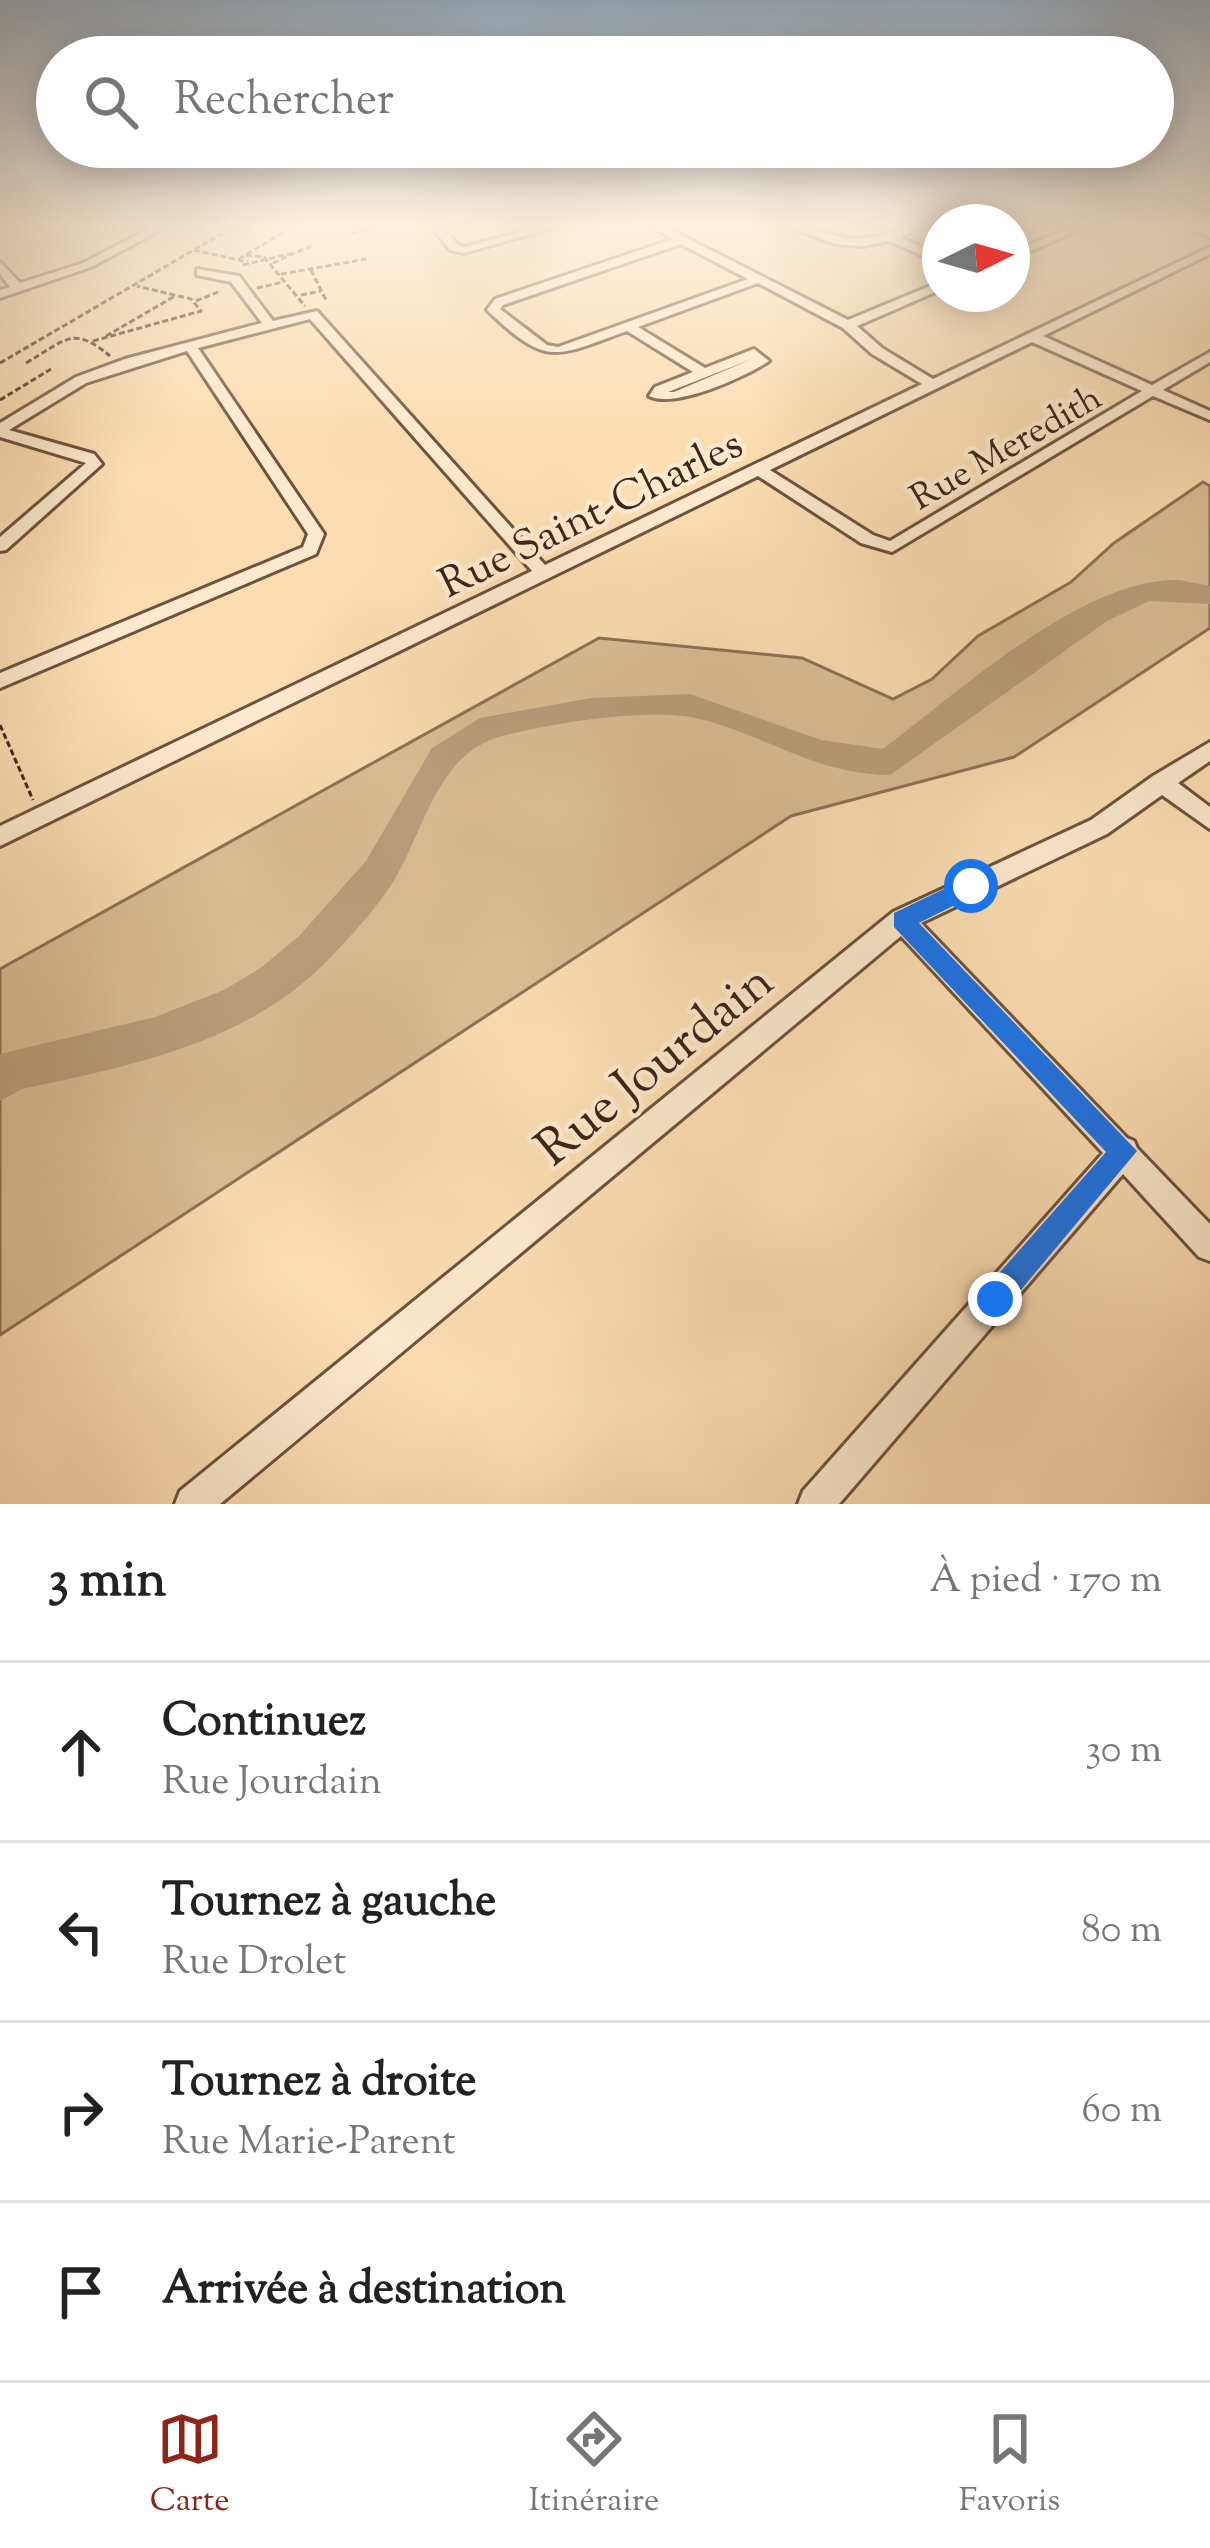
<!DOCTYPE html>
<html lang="fr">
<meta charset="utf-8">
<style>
:root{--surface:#fff;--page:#f2f2f2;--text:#222;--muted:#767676;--line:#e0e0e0;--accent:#8f2418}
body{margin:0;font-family:"Sorts Mill Goudy",serif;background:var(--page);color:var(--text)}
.compass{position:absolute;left:922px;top:204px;width:108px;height:108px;border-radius:50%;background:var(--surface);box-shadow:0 6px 30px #0003;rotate:85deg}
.stop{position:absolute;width:36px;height:36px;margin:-27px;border:9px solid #1a73e8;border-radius:50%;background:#fff}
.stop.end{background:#1a73e8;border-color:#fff;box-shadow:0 3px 12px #0008}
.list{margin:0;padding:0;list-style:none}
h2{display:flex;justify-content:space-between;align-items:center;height:156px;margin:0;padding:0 48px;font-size:51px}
h2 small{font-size:39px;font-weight:400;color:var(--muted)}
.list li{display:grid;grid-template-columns:78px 1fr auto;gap:36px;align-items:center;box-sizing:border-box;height:180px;padding:0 48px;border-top:3px solid var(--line)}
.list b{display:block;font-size:45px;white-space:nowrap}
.list p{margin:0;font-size:39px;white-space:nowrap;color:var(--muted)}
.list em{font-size:39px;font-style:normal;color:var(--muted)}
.icon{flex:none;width:66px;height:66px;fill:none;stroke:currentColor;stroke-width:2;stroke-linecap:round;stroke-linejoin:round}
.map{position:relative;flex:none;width:1210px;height:1504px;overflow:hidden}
.search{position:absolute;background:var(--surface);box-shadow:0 6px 30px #0003;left:36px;right:36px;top:36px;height:132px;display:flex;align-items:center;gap:30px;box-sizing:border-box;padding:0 42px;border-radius:66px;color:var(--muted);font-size:45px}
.sheet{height:876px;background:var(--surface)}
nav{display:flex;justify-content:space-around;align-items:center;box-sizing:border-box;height:168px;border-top:3px solid var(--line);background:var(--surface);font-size:33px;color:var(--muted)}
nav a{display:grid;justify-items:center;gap:6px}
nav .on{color:var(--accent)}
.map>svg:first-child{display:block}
.green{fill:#dcbe97;stroke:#8e7156;stroke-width:3}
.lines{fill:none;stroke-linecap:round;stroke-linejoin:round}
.river{fill:#bc9e7d;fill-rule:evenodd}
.minor-casing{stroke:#6e523d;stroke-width:6}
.path{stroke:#3f2416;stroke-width:3;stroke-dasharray:6 3;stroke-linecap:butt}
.minor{fill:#fde9cd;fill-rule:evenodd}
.route{fill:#1a73e8}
.labels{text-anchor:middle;stroke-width:9;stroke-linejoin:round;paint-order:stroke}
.far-street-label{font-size:36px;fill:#3f2416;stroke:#fde9cd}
.street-label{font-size:42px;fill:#3f2416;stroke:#fde9cd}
.near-street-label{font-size:51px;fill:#3f2416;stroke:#fde9cd}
</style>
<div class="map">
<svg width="1210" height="1504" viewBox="0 0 1210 1504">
<rect width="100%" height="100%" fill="#fcddb2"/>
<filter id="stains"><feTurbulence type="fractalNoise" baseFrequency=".00167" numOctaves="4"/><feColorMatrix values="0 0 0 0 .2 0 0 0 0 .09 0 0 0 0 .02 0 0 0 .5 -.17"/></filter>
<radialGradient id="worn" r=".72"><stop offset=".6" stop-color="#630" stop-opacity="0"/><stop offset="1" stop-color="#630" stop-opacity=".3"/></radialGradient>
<path class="green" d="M1203,482L1210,486V628L1014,757L791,816L0,1335V969L599,638L802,658L893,699L932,679L978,636L1071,582L1114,543Z"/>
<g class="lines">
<path class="river" d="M1179,580L1210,586V604L1149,601L1107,621L890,775C814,774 768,736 700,719C648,707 554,723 502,736C438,753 425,827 396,877C379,906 351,936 327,961C247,1043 131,1066 22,1089L0,1101V1054L155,1017L224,990L262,967L299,936L366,861L432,748L480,718L591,698L690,694L821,740L883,749C958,693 1083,577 1179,580Z"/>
<g class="minor-casing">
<path id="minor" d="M155,226H168L91,267L0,298V290L10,287L0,274V262L20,283L83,263Z
M431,226H441L458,245L464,247L543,226H559L464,253L450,250Z
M650,226H663L848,320L940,282V290L857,326L882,348L933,379L1210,247V254L1043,336L1152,385L1210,352V362L1163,390L1210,411V420L1153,396L892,552L861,543L758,476L0,846V826L532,571L310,319L198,348L324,534L316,554L0,688V673L303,547L308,534L187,351L86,383L9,430L94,454L102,464L6,550L0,551V537L86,463L0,437V423L76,377L125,359L262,323L231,282L197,275V269L239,276L273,321L317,311L545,565L922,384L872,354L843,328L758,283L638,327L705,368L754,349L769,361C745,377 674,409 649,396L655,387L693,372L627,331C554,357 548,368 487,310L495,299L673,239ZM681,244L748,279L558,347L547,345L500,309L503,305ZM1032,342L1142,391L890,541L873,535L770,470ZM752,359L674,392H668Z
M786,226H800L849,239L876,237L902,229L901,226H911L912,232L900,237L940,256V263L889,241L863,246L835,244Z
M1075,226H1088L1012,259V252Z
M1182,226L1210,230V237L1183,228Z
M1210,742V761L1178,783L1210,807V829L1162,795L1107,834L921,923L1127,1138L1134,1141L1137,1148L1210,1224V1261L1199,1257L1123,1174L839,1504H798L803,1491L1103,1153L901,936L220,1504H175L180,1491L893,912L1091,820L1153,776Z"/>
</g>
<path class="path" d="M352,233L391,226
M194,250L248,262
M246,255L264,257L305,306
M239,259L293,226
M273,263L315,244
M243,265L293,253
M311,270L326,300
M281,274L367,259
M257,288L283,282
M301,295L321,291
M196,301L220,291
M106,336L175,296
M93,341L201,311L191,299L137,286
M0,363L235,226
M26,363C65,341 72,324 110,356
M0,400L51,369
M0,725L33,800"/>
<use href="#minor" class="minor"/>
</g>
<linearGradient id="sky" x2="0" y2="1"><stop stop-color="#96abbd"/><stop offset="0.52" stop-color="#fef0dc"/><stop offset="1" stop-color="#fef0dc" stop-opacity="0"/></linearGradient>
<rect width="1210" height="436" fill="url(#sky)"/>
<path class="route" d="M971,876L979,879V893L919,923L1137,1151L1005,1309L995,1314L985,1309L980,1299L985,1289L1106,1152L894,927V913Z"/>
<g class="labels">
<g class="far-street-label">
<text transform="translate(1005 446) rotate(-30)" y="13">Rue Meredith</text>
</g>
<g class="street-label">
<text transform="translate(590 512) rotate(-26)" y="15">Rue Saint-Charles</text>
</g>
<g class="near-street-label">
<text transform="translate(653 1063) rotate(-39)" y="18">Rue Jourdain</text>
</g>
</g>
<rect width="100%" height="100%" filter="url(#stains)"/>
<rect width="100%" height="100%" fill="url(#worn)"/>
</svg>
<svg class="compass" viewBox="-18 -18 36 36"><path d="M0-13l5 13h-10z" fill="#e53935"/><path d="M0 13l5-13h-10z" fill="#767676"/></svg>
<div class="stop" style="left:971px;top:886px"></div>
<div class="stop end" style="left:995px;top:1299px"></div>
<div class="search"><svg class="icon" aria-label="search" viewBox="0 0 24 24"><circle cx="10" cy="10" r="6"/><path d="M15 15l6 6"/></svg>Rechercher</div>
</div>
<section class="sheet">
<h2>3 min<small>À pied · 170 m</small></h2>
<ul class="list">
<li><svg class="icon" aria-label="ahead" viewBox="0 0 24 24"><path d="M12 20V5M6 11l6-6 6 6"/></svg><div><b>Continuez</b><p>Rue Jourdain</p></div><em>30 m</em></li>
<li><svg class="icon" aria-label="left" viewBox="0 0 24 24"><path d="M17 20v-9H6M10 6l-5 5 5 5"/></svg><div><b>Tournez à gauche</b><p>Rue Drolet</p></div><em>80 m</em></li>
<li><svg class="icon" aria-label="right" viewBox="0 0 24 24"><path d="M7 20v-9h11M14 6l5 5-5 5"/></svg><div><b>Tournez à droite</b><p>Rue Marie-Parent</p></div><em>60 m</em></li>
<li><svg class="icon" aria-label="arrive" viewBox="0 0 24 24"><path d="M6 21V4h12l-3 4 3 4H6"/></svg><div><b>Arrivée à destination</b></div></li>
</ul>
</section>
<nav>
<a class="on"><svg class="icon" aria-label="map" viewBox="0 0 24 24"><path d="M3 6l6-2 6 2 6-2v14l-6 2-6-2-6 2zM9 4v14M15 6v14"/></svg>Carte</a>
<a><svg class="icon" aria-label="directions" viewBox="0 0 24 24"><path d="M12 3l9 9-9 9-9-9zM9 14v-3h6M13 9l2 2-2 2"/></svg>Itinéraire</a>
<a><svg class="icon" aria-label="saved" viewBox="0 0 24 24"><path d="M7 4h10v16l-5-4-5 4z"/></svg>Favoris</a>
</nav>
